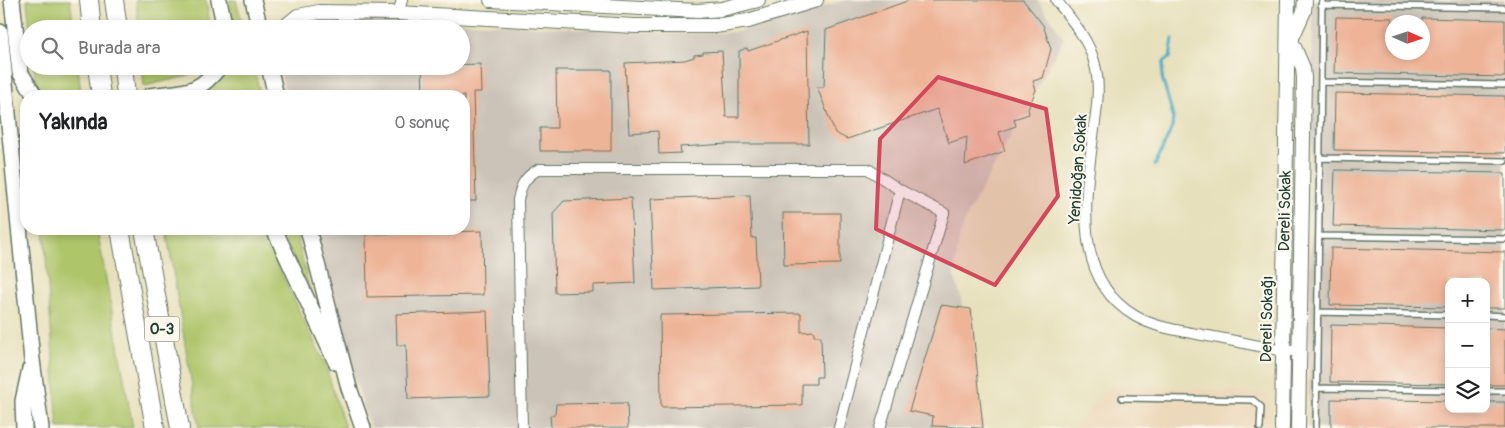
<!DOCTYPE html>
<html lang="tr">
<meta charset="utf-8">
<style>
:root{--surface:#fff;--page:#f2f2f2;--text:#202124;--muted:#757577;--line:#e0e0e0}
body{margin:0;font-family:Pangolin,sans-serif;background:var(--page);color:var(--text)}
.controls{position:absolute;right:15px;bottom:15px;display:grid;overflow:hidden;border-radius:10px;box-shadow:0 2px 8px #0003}
.controls button{width:45px;height:45px;display:grid;place-items:center;padding:0;border:0;border-bottom:1px solid var(--line);background:var(--surface);color:var(--text);font:25px sans-serif}
.compass{position:absolute;left:1385px;top:15px;width:45px;height:45px;border-radius:50%;background:var(--surface);box-shadow:0 2px 8px #0003;rotate:93deg}
.list{margin:0;padding:0;list-style:none}
h2{display:flex;justify-content:space-between;align-items:center;height:65px;margin:0;padding:0 20px;font-size:21px}
h2 small{font-size:16px;font-weight:400;color:var(--muted)}
.icon{flex:none;width:28px;height:28px;fill:none;stroke:currentColor;stroke-width:2;stroke-linecap:round;stroke-linejoin:round}
.map{position:relative;flex:none;width:1505px;height:428px;overflow:hidden}
.search{position:absolute;background:var(--surface);box-shadow:0 2px 8px #0003;left:20px;top:20px;width:450px;height:55px;display:flex;align-items:center;gap:12px;box-sizing:border-box;padding:0 18px;border-radius:28px;color:var(--muted);font-size:19px}
.panel{position:absolute;background:var(--surface);box-shadow:0 2px 8px #0003;left:20px;top:90px;width:450px;height:145px;border-radius:20px}
.map>svg:first-child{display:block}
.built{fill:#ecd8ba}
.industrial{fill:#cbc3b8;fill-rule:evenodd}
.green{fill:#afc56a;stroke:#67814f}
.lines{fill:none;stroke-linecap:round;stroke-linejoin:round}
.stream{stroke:#42a9c2;stroke-width:3}
.building{fill:#eeb498}
.lane-casing{stroke:#657664;stroke-width:8}
.street-casing{stroke:#657664;stroke-width:12}
.secondary-casing{stroke:#657664;stroke-width:16}
.primary-casing{stroke:#657664;stroke-width:18}
.highway-casing{stroke:#657664;stroke-width:20}
.lane{stroke:#fff;stroke-width:5}
.street{stroke:#fff;stroke-width:10}
.secondary{stroke:#fff;stroke-width:14}
.primary{stroke:#fff;stroke-width:15}
.highway{stroke:#fff;stroke-width:18}
.marked{fill:#d1495b;fill-opacity:0.2;stroke:#d1495b;stroke-width:4;stroke-linejoin:round}
.labels{text-anchor:middle;stroke-width:4.5;stroke-linejoin:round;paint-order:stroke}
.shield{fill:#fbf7ec;stroke:#61756b;stroke-width:1}
.shield-label{font-size:15px;font-weight:bold;fill:#1f3d34}
.street-label{font-size:16px;fill:#1f3d34;stroke:#fbf7ec}
</style>
<div class="map">
<svg width="1505" height="428" viewBox="0 0 1505 428">
<rect width="100%" height="100%" fill="#fbf7ec"/>
<filter id="ink" filterUnits="userSpaceOnUse"><feTurbulence type="fractalNoise" baseFrequency=".02" numOctaves="2"/><feDisplacementMap in="SourceGraphic" scale="10" xChannelSelector="R" yChannelSelector="G"/><feConvolveMatrix kernelMatrix="1 2 1 2 8 2 1 2 1" color-interpolation-filters="sRGB"/></filter>
<filter id="wash" filterUnits="userSpaceOnUse"><feTurbulence type="fractalNoise" baseFrequency=".0096" numOctaves="4" result="noise"/><feDisplacementMap in="SourceGraphic" scale="20" xChannelSelector="R" yChannelSelector="G"/><feGaussianBlur stdDeviation="1.12" result="paint"/><feColorMatrix in="noise" values="0 0 0 0 0 0 0 0 0 0 0 0 0 0 0 0 0 1.4 0 .05"/><feComposite in="paint" operator="in"/></filter>
<g filter="url(#wash)">
<rect width="100%" height="100%" fill="#e7e0bc"/>
<path class="built" d="M1112,384L1270,394V428H1073Z"/>
<path class="industrial" d="M846,0H1037L1064,38L968,214L959,238L954,276L961,297L974,428H371L348,357L316,229H464V96H285L281,66H461V29H293L299,23L313,15L689,34L737,32Z
M1313,0H1505V428H1309ZM1392,22H1422V52H1392ZM1449,282H1486V409H1449Z"/>
<path class="green" d="M27,0H70L74,29H30Z
M136,0H206L211,29H139Z
M229,0H236L244,29H232Z
M34,66H78L81,96L53,95L36,86Z
M142,66H201L188,76L144,86Z
M229,66H253L261,96H197L228,70Z
M44,229H97L133,428H58Z
M166,229H260L325,364L345,428H199Z
M280,229H295L314,307Z"/>
<g class="lines">
<path class="stream" d="M1155,165L1172,128L1173,116L1162,77L1164,61L1170,58L1173,39"/>
</g>
<g id="blocks">
<path class="building" d="M910,0H1023L1043,25L1051,49L1043,78L1033,81L1036,90L1028,109L1029,114L1014,119L1016,126L999,132L1005,151L965,165L967,137L949,143L937,109L847,139L835,133L817,87H824L826,30Z
M1336,17L1392,18V52H1422V18L1505,20V77L1334,73Z
M807,31L809,144H727L680,147L681,153L659,154L658,131L629,133L625,63L685,60L694,57V55L703,54V52L722,51L726,117H739V51L747,48L748,51Z
M480,64L481,92H473L476,201H464V96H423L422,66Z
M556,70H611V151H540V128H557Z
M1335,93L1505,96V153L1334,150Z
M1335,170L1505,173V230L1333,226Z
M750,195L752,238H756L758,286L654,290L650,199Z
M631,198L635,283L593,285V292L555,293L553,213L564,201Z
M783,213H840V264L784,265Z
M482,231L483,295L367,297L366,234Z
M1331,248L1505,252V308H1486V282H1449V307L1330,305Z
M941,305L971,309L983,428L932,426L933,416L909,411Z
M487,311L490,396L408,399L406,345H397L396,314Z
M801,313V332L814,331V336H821L822,377H816V384H802V405L661,407L660,315Z
M1331,325L1449,328V384L1330,382Z
M1486,328L1505,329V385H1486Z
M1331,399L1449,401V409H1486V402H1505V428H1331Z
M627,403L628,428H551L550,415L555,414L556,404Z"/>
</g>
</g>
<g filter="url(#ink)">
<use href="#blocks" fill-opacity="0" stroke="#657664" stroke-width="1"/>
<g class="lines">
<g class="lane-casing">
<path id="lane" d="M1321,5L1505,8
M1321,82L1505,85
M1320,158L1505,161
M1319,236L1505,239
M1318,312L1449,315
M1486,315L1505,316
M1317,388L1449,390
M1486,391H1505
M1122,398L1253,400L1261,407L1260,428
M1316,428L1322,0"/>
</g>
<g class="street-casing">
<path id="street" d="M1056,0C1071,19 1090,41 1095,65C1101,88 1096,113 1093,137C1085,198 1072,279 1135,316C1154,327 1176,330 1197,334C1226,339 1254,345 1283,351H1298
M398,13L402,0
M522,428L518,200C521,184 525,177 539,169H868L900,190
M839,428L900,190L944,213L880,428"/>
</g>
<g class="secondary-casing">
<path id="secondary" d="M491,0L697,11L722,9L758,0
M282,29L298,16L319,12L398,13L635,26H715L748,21L816,0
M1282,428L1288,0
M1298,428L1304,78L1303,68L1291,40L1304,11L1305,0"/>
</g>
<g class="primary-casing">
<path id="primary" d="M12,0L20,72L35,96
M219,0L225,29
M253,0L260,29
M0,32L32,360L41,428
M269,66L276,96
M150,96C184,91 197,96 220,66
M274,229L336,362
M308,229L349,388L363,428
M24,428L23,401L30,369"/>
</g>
<g class="highway-casing">
<path id="highway" d="M89,0L92,29
M114,0L118,29
M97,66L101,96
M123,66L126,96
M120,229L155,428
M144,229L180,428"/>
</g>
<use href="#lane" class="lane"/>
<use href="#street" class="street"/>
<use href="#secondary" class="secondary"/>
<use href="#primary" class="primary"/>
<use href="#highway" class="highway"/>
</g>
</g>
<path class="marked" d="M938,77L1046,109L1058,196L995,285L876,229L880,139Z"/>
<g class="labels">
<rect class="shield" x="144.5" y="316.5" width="35" height="25" rx="4"/>
<g class="shield-label">
<text x="162" y="334">O-3</text>
</g>
<g class="street-label">
<text transform="translate(1077 169) rotate(-86)" y="6">Yenidoğan Sokak</text>
<text transform="translate(1284 211) rotate(-89)" y="6">Dereli Sokak</text>
<text transform="translate(1266 319) rotate(-89)" y="6">Dereli Sokağı</text>
</g>
</g>
</svg>
<div class="controls">
<button>+</button>
<button>−</button>
<button><svg class="icon" aria-label="layers" viewBox="0 0 24 24"><path d="M12 4l9 5-9 5-9-5zM3 14l9 5 9-5"/></svg></button>
</div>
<svg class="compass" viewBox="-18 -18 36 36"><path d="M0-13l5 13h-10z" fill="#e53935"/><path d="M0 13l5-13h-10z" fill="#757577"/></svg>
<div class="search"><svg class="icon" aria-label="search" viewBox="0 0 24 24"><circle cx="10" cy="10" r="6"/><path d="M15 15l6 6"/></svg>Burada ara</div>
<section class="panel">
<h2>Yakında<small>0 sonuç</small></h2>
<ul class="list">
</ul>
</section>
</div>
